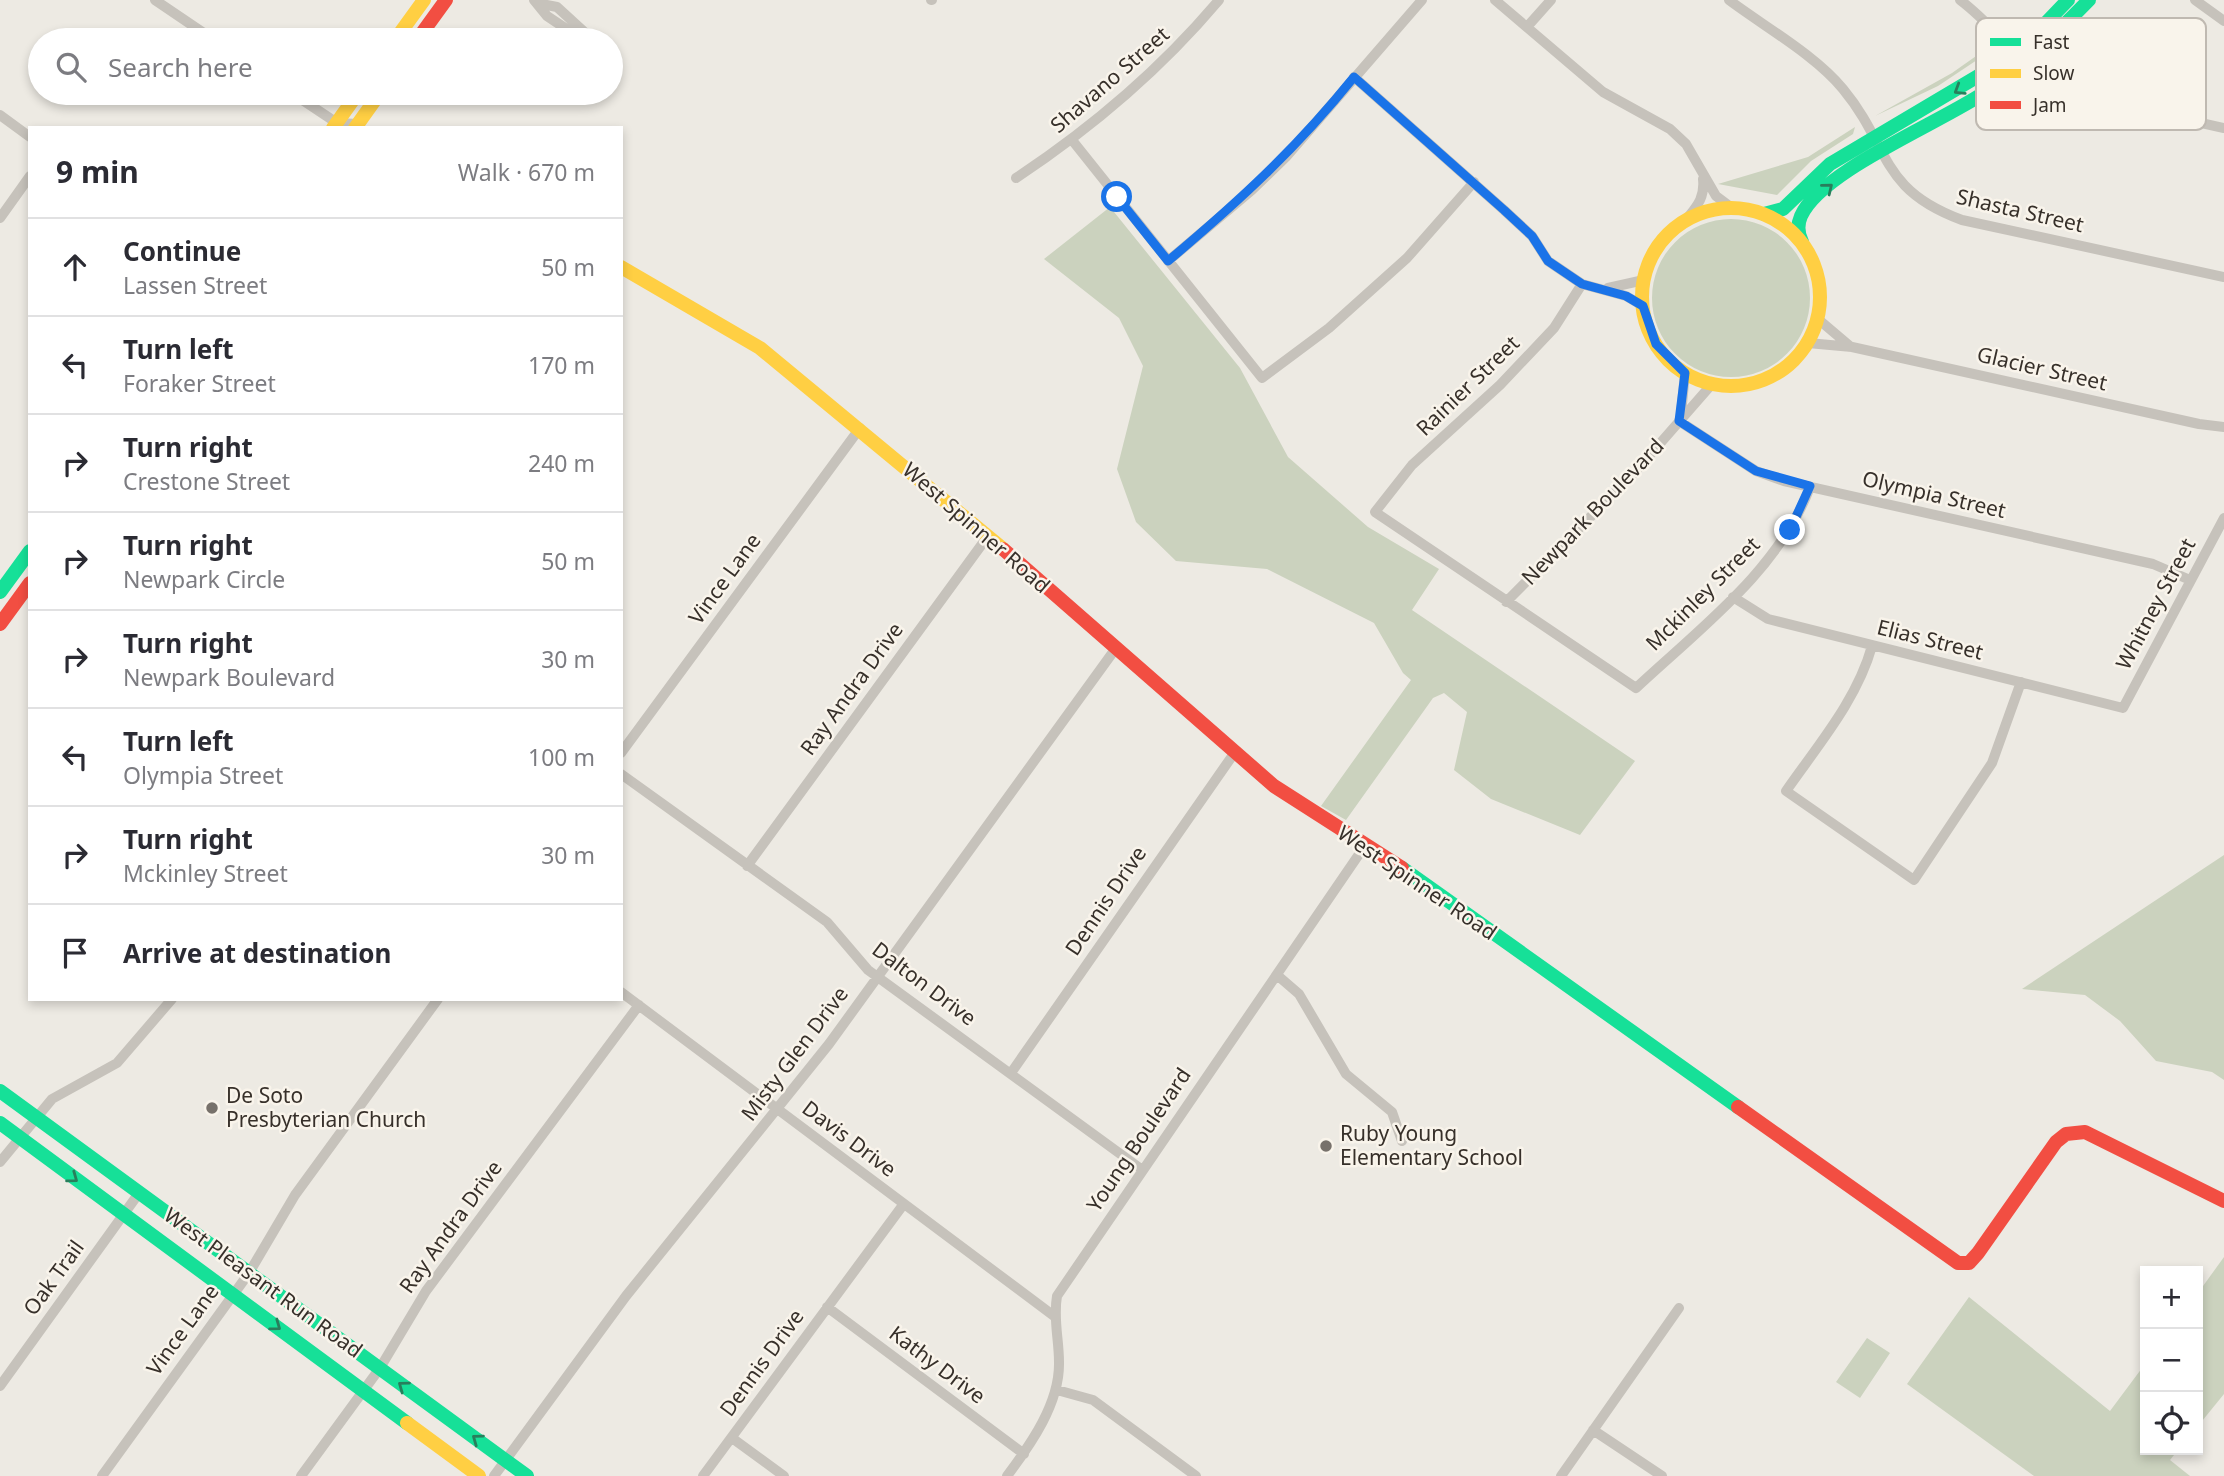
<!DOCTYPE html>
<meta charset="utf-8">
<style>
:root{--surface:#fff;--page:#f2f2f3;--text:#2b2b33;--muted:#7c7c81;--line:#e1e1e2}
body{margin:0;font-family:"Noto Sans",sans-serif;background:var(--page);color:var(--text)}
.controls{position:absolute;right:21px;bottom:21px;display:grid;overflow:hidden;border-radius:0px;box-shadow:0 4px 10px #0003}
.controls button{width:63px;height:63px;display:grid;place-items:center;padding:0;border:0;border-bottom:2px solid var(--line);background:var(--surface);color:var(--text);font:35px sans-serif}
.stop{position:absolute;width:21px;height:21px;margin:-16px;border:5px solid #1a73e8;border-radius:50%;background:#fff}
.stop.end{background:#1a73e8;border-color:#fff;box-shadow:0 2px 7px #0008}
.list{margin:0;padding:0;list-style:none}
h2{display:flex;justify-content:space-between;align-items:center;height:91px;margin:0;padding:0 28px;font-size:30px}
h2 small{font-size:23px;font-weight:400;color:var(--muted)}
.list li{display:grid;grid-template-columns:46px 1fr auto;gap:21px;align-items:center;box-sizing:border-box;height:98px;padding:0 28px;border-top:2px solid var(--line)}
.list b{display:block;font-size:26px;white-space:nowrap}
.list p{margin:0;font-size:23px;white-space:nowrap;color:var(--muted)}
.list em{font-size:23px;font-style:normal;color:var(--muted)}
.icon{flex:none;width:38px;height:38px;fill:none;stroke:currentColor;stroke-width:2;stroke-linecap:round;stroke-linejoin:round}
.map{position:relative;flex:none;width:2224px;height:1476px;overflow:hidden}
.search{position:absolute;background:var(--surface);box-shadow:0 4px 10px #0003;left:28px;top:28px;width:595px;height:77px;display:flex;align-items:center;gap:18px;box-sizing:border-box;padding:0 24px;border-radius:38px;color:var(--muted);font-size:26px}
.panel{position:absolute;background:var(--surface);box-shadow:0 4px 10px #0003;left:28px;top:126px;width:595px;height:875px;border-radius:0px}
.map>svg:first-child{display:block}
.green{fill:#cbd2be}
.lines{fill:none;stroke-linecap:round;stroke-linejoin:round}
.street{stroke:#c6c2bb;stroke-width:10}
.fast{stroke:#16e098;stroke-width:14}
.slow{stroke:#ffcf43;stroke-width:14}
.jam{stroke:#f24e42;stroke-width:14}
.oneway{stroke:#287f5c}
.route{stroke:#1a73e8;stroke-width:9}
.poi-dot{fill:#77716b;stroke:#f9f4eb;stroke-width:2.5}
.labels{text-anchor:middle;stroke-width:5;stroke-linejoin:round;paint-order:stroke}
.street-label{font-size:21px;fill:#37302a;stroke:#f9f4eb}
.poi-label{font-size:21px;fill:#37302a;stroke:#f9f4eb;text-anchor:start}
.key{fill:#f9f4eb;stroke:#bfb9b1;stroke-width:2}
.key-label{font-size:19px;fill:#37302a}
</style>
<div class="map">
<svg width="2224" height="1476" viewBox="0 0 2224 1476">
<rect width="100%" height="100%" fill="#edeae3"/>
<path class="green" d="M1996,42L1995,48L1938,86L1875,116L1952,73Z
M1855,127L1853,134L1811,161L1777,195L1718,184L1808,157Z
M1110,207L1240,368L1288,457L1368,527L1439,569L1412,610L1635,761L1580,835L1491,799L1454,770L1467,712L1444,693L1433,698L1346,820L1321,806L1411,680L1403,673L1374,623L1267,569L1176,561L1136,522L1117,469L1143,366L1119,318L1044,259Z
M1652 298a79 79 0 1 1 158 0a79 79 0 1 1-158 0Z
M2224,855V1080L2212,1072L2156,1061L2120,1021L2085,995L2022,989Z
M2224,1257V1394L2198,1426V1293Z
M1969,1297L2110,1411L2145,1364V1450H2178L2170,1460L2190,1476H2034L1907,1384Z
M1867,1338L1890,1353L1860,1398L1836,1382Z"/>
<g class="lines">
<path class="street" d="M155,0L214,40
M534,0L547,16L583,40
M931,0H932
M1495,0L1603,92L1670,129L1686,144L1716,196L1732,208
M1729,0C1765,27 1815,55 1843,89C1891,147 1878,189 1962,220L2224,277
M1960,0C1999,29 2027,75 2072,94L2224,128
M2195,0L2224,21
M537,3L557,7L593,40
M1527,27L1551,0
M1354,77L1504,210L1532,236L1548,261L1582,284L1626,296L1643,306
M292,93L337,123L358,124
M0,115L30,137
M1072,140L1262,378L1329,328L1407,258L1474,182
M1016,178C1093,127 1160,70 1219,0
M0,218L30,176
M1686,220C1697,206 1705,198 1703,179
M1168,261L1252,190L1286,157L1422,0
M1582,284L1554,328L1500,385L1412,465L1375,512L1636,688C1699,629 1779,570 1810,487
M1608,288L1644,280
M1818,319L1851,347
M1808,343L1852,347L2199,424L2224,427
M1681,414L1685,373
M1679,421L1756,471L1784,481L2153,564L2190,580
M1733,597L1768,619L2123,708L2224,518
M1506,602L1635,472L1712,384
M1872,646C1857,700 1818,745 1786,791L1914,880L1992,763L2021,682
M621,753L860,428
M621,774L827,922L868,970L1141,1169
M747,866L988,536
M1277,975L1299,994L1346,1074L1392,1112L1402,1141
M621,992L1054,1316
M1011,1073L1235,752
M0,1162L52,1099L117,1063L172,999
M827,1307L1024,1454
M0,1386L139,1193
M1057,1390L1093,1400L1196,1476
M1593,1430L1662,1476
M732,1438L784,1476
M102,1476L249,1273L295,1195L438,999
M301,1476L380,1368L426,1291L639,1005
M494,1476L626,1296L829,1044L1116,648
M703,1476L903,1205
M1007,1476C1031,1444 1060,1403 1059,1362C1059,1339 1053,1319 1057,1296L1364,847
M1561,1476L1679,1308"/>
<path class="fast" d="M1764,214L1783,209L1830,164L1985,72L2042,27L2068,0
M1802,242C1798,234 1797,225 1801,216C1821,170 1945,121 1990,89C2026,63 2058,32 2089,0
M0,592L30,551
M1402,868L1738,1107
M0,1091L527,1476
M0,1123L407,1423"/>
<path class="slow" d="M395,40L424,0
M333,128L358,93
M355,128L380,93
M1642 297a89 89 0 1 1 178 0a89 89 0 1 1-178 0Z
M621,267L760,348L1003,549
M407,1423L479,1476"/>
<path class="jam" d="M417,40L446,0
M1003,549L1274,786L1402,868
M0,624L30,583
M1738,1107L1958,1263H1969L1978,1253L2056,1142L2066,1134L2085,1132L2224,1201"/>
</g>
<defs><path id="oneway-chevron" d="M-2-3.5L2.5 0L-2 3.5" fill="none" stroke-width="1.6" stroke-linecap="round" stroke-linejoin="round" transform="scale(1.75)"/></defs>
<g class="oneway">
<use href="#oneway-chevron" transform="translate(1959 90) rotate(148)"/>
<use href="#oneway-chevron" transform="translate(1828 188) rotate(-39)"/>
<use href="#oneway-chevron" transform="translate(73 1178) rotate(36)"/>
<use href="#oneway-chevron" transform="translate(276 1326) rotate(36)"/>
<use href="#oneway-chevron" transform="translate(403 1386) rotate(-144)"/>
<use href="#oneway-chevron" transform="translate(477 1439) rotate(-144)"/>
</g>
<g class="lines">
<path class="route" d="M1117,197L1168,261C1238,202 1296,149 1354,77L1504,210L1532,236L1548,261L1582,284L1626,296L1643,306L1656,344L1685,373L1679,421L1756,471L1810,486L1790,530"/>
</g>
<g class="poi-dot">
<circle cx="212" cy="1108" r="7"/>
<circle cx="1326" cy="1146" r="7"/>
</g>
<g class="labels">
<g class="street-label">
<text transform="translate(1110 80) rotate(-41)" y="7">Shavano Street</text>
<text transform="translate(2020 211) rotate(13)" y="7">Shasta Street</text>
<text transform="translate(2042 369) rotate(13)" y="7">Glacier Street</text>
<text transform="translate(1468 386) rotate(-44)" y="7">Rainier Street</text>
<text transform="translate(1934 495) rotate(13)" y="7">Olympia Street</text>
<text transform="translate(1593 512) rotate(-46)" y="7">Newpark Boulevard</text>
<text transform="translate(976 528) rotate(41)" y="7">West Spinner Road</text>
<text transform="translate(725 579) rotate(-54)" y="7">Vince Lane</text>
<text transform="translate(1703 594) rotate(-45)" y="7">Mckinley Street</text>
<text transform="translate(2156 604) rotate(-62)" y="7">Whitney Street</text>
<text transform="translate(1930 640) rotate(14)" y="7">Elias Street</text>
<text transform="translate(852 689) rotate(-54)" y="7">Ray Andra Drive</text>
<text transform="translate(1417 883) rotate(34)" y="7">West Spinner Road</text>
<text transform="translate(1106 901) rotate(-56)" y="7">Dennis Drive</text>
<text transform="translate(924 984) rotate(37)" y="7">Dalton Drive</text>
<text transform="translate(795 1054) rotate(-53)" y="7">Misty Glen Drive</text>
<text transform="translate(849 1139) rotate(37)" y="7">Davis Drive</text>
<text transform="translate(1139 1140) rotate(-56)" y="7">Young Boulevard</text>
<text transform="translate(451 1227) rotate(-54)" y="7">Ray Andra Drive</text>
<text transform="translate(54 1278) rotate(-54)" y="7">Oak Trail</text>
<text transform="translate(263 1283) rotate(36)" y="7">West Pleasant Run Road</text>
<text transform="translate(183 1330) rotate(-54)" y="7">Vince Lane</text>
<text transform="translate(762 1363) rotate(-54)" y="7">Dennis Drive</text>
<text transform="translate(937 1365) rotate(37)" y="7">Kathy Drive</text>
</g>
<g class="poi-label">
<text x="226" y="1103">De Soto<tspan x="226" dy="24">Presbyterian Church</tspan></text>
<text x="1340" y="1141">Ruby Young<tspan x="1340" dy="24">Elementary School</tspan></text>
</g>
</g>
<rect x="1976" y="18" width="230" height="112" rx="10" class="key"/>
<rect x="1990" y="38" width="31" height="8" fill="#16e098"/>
<rect x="1990" y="69" width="31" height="9" fill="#ffcf43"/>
<rect x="1990" y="101" width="31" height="8" fill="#f24e42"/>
<g class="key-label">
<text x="2033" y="49">Fast</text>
<text x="2033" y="80">Slow</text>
<text x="2033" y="112">Jam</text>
</g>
</svg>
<div class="controls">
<button>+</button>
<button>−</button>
<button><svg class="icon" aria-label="locate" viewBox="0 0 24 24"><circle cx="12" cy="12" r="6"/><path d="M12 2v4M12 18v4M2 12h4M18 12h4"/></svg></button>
</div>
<div class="stop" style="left:1117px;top:197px"></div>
<div class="stop end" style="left:1790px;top:530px"></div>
<div class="search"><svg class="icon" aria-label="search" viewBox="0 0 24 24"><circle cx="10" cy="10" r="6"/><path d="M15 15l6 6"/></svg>Search here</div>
<section class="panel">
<h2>9 min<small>Walk · 670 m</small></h2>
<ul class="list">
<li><svg class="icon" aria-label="ahead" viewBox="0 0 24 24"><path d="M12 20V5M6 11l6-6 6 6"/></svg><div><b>Continue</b><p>Lassen Street</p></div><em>50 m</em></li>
<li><svg class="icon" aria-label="left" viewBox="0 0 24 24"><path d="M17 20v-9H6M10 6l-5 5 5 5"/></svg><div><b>Turn left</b><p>Foraker Street</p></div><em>170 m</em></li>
<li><svg class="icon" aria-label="right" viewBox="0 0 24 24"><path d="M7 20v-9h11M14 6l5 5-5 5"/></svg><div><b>Turn right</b><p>Crestone Street</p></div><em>240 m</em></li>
<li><svg class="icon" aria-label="right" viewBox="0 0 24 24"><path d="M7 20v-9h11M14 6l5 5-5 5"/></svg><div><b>Turn right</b><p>Newpark Circle</p></div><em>50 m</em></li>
<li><svg class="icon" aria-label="right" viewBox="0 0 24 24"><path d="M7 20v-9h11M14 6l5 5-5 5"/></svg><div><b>Turn right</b><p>Newpark Boulevard</p></div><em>30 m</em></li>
<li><svg class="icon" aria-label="left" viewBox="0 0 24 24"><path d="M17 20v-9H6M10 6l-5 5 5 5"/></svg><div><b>Turn left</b><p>Olympia Street</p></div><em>100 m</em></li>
<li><svg class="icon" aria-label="right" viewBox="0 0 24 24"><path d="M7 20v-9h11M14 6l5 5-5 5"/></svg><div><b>Turn right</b><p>Mckinley Street</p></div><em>30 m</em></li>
<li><svg class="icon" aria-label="arrive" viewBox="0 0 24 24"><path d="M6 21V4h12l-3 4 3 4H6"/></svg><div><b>Arrive at destination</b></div></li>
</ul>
</section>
</div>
